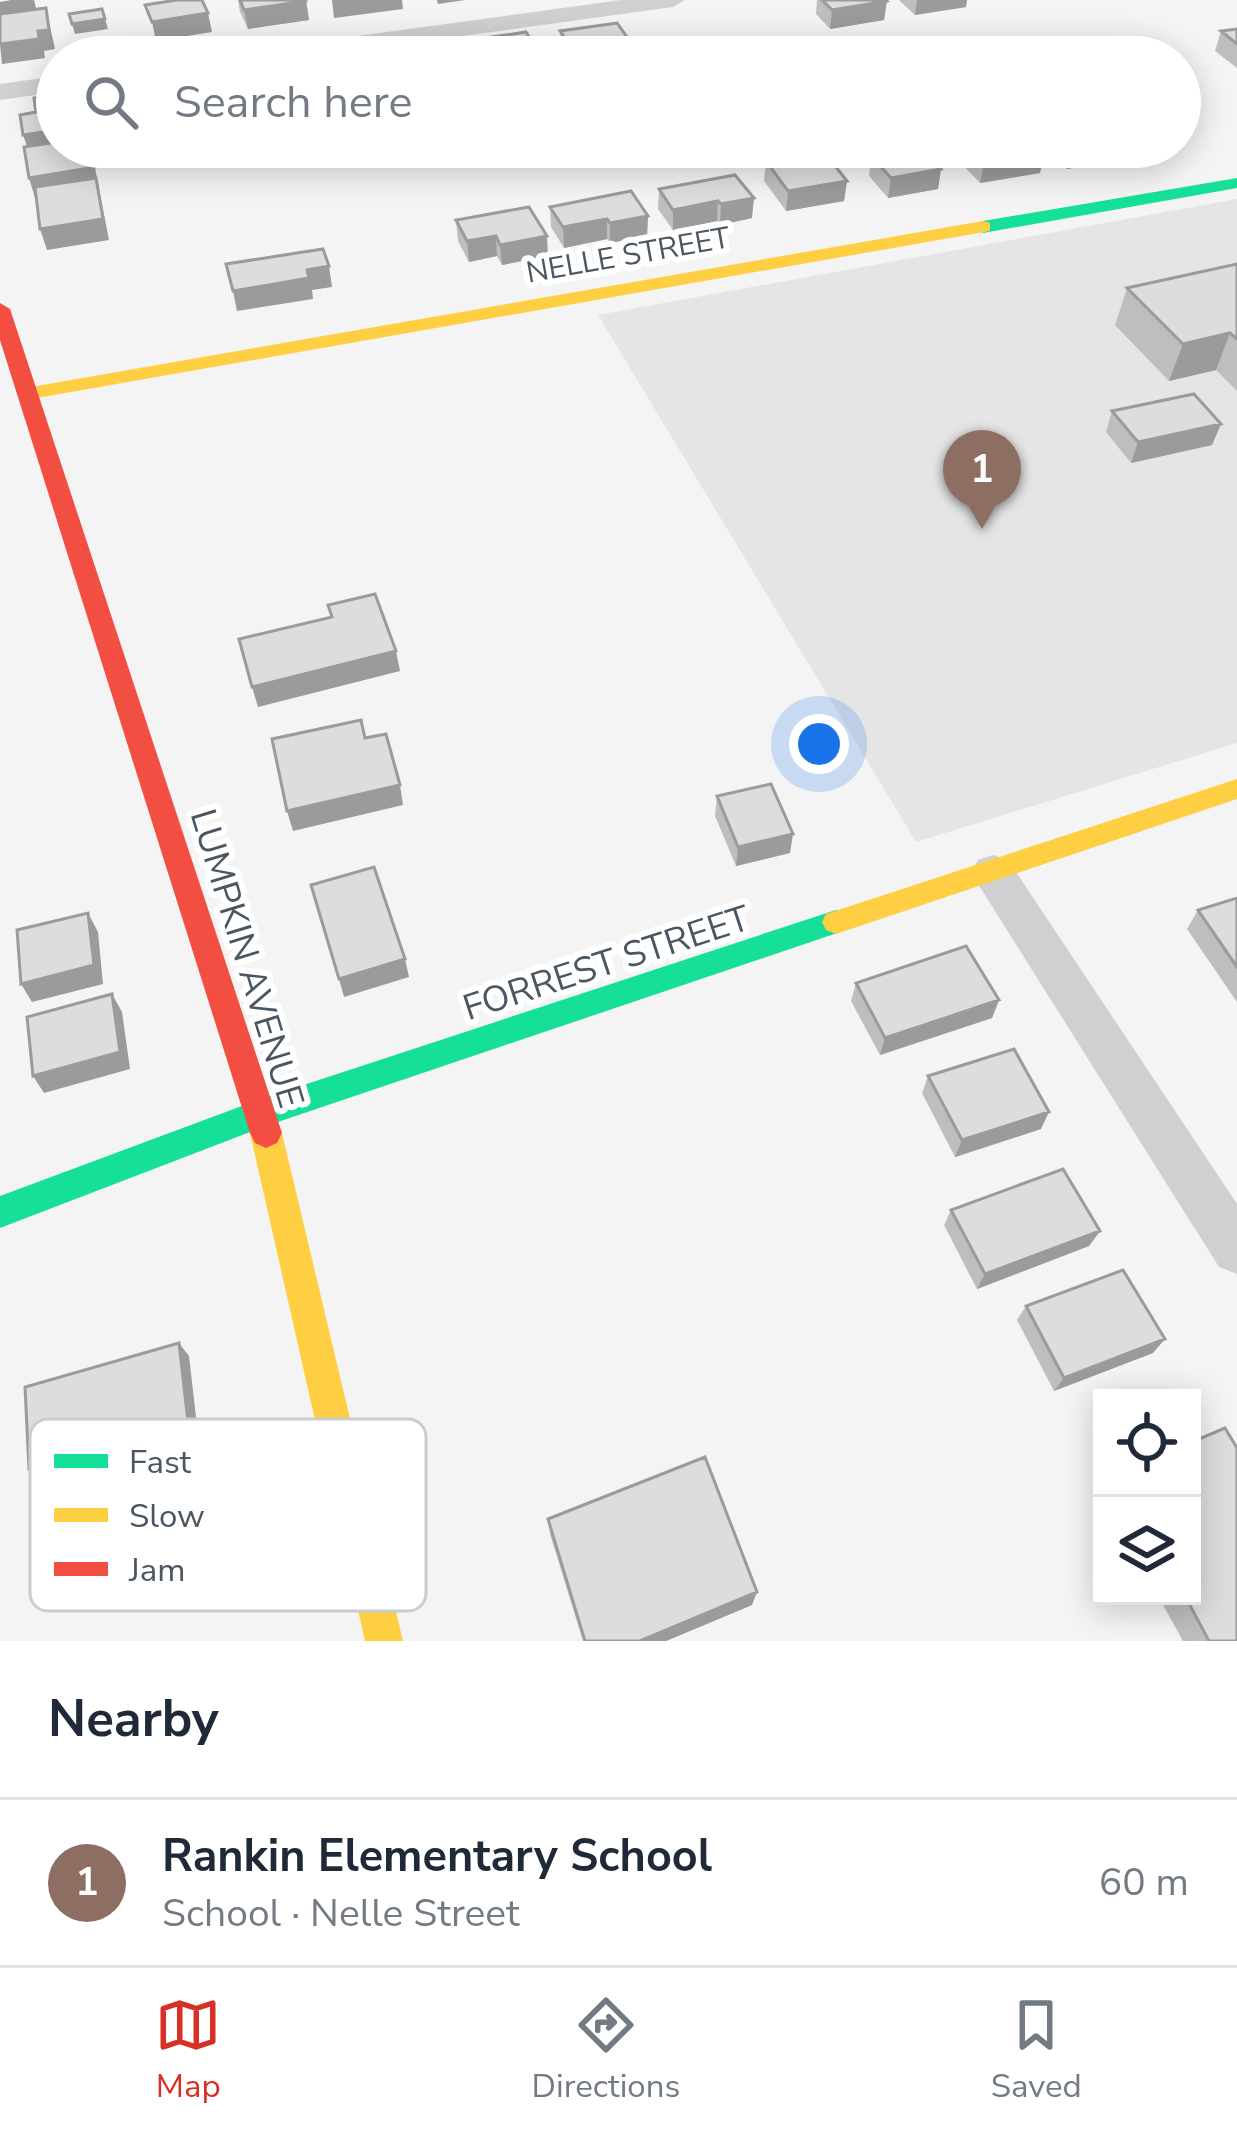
<!DOCTYPE html>
<meta charset="utf-8">
<style>
:root{--surface:#fff;--page:#f6f6f7;--text:#1f2937;--muted:#747a83;--line:#e0e1e3;--accent:#d93025}
body{margin:0;font-family:"Nunito Sans",sans-serif;background:var(--page);color:var(--text)}
.controls{position:absolute;right:36px;bottom:36px;display:grid;overflow:hidden;border-radius:0px;box-shadow:0 6px 30px #0003}
.controls button{width:108px;height:108px;display:grid;place-items:center;padding:0;border:0;border-bottom:3px solid var(--line);background:var(--surface);color:var(--text);font:60px sans-serif}
.you{position:absolute;left:819px;top:744px;width:42px;height:42px;margin:-30px;border:9px solid #fff;border-radius:50%;background:#1a73e8;box-shadow:0 0 0 18px #1a73e833}
.badge{display:grid;place-items:center;width:78px;height:78px;border-radius:50%;background:var(--accent);color:#fff;font-size:39px;font-weight:700}
.pin{position:absolute;translate:-50% -99px;filter:drop-shadow(0 3px 6px #0008)}
.pin::after{content:'';position:absolute;top:63px;width:42px;height:36px;background:inherit;clip-path:polygon(0 0,100% 0,50% 100%)}
.list{margin:0;padding:0;list-style:none}
h2{display:flex;justify-content:space-between;align-items:center;height:156px;margin:0;padding:0 48px;font-size:51px}
h2 small{font-size:39px;font-weight:400;color:var(--muted)}
.list li{display:grid;grid-template-columns:78px 1fr auto;gap:36px;align-items:center;box-sizing:border-box;height:168px;padding:0 48px;border-top:3px solid var(--line)}
.list b{display:block;font-size:45px;white-space:nowrap}
.list p{margin:0;font-size:39px;white-space:nowrap;color:var(--muted)}
.list em{font-size:39px;font-style:normal;color:var(--muted)}
.icon{flex:none;width:66px;height:66px;fill:none;stroke:currentColor;stroke-width:2;stroke-linecap:round;stroke-linejoin:round}
.map{position:relative;flex:none;width:1237px;height:1641px;overflow:hidden}
.search{position:absolute;background:var(--surface);box-shadow:0 6px 30px #0003;left:36px;right:36px;top:36px;height:132px;display:flex;align-items:center;gap:30px;box-sizing:border-box;padding:0 42px;border-radius:66px;color:var(--muted);font-size:45px}
.sheet{height:324px;background:var(--surface)}
nav{display:flex;justify-content:space-around;align-items:center;box-sizing:border-box;height:168px;border-top:3px solid var(--line);background:var(--surface);font-size:33px;color:var(--muted)}
nav a{display:grid;justify-items:center;gap:6px}
nav .on{color:var(--accent)}
.map>svg:first-child{display:block}
.education{fill:#e6e5e6}
.lines{fill:none;stroke-linecap:round;stroke-linejoin:round}
.street{fill:#ced0d2;fill-rule:evenodd}
.fast{fill:#16e098;fill-rule:evenodd}
.slow{fill:#ffcf43;fill-rule:evenodd}
.jam{fill:#f24e42;fill-rule:evenodd}
.wall{fill:#bebebf}
.shaded-wall{fill:#9b9b9b}
.building{fill:#ddddde;stroke:#9b9b9b;stroke-width:3}
.labels{text-anchor:middle;stroke-width:12;stroke-linejoin:round;paint-order:stroke}
.far-street-label{font-size:30px;fill:#4a5661;stroke:#fff}
.street-label{font-size:36px;fill:#4a5661;stroke:#fff}
.key{fill:#fff;stroke:#c9ccd0;stroke-width:3}
.key-label{font-size:33px;fill:#4a5661}
</style>
<div class="map">
<svg width="1237" height="1641" viewBox="0 0 1237 1641">
<rect width="100%" height="100%" fill="#f4f4f4"/>
<path class="education" d="M1237,199V743L916,842L598,315Z"/>
<g class="lines">
<path class="street" d="M621,0H685L673,7L309,57H243L255,50Z
M57,76V92L0,100V84Z
M993,855L1008,860L1237,1204V1274L1219,1267L978,884L971,872L978,860Z"/>
<path class="fast" d="M1237,178V188L983,233L974,227L983,221Z
M836,910L846,914L850,922L846,930L263,1127L0,1228V1196L261,1099Z"/>
<path class="slow" d="M983,221L990,223V231L31,399L21,393L31,387Z
M1237,779V799L836,934L826,930L822,922L826,914Z
M266,1118L277,1123L282,1133L403,1641H365L250,1133L255,1123Z"/>
<path class="jam" d="M0,303L10,309L282,1133L277,1143L266,1148L255,1143L250,1133L0,340Z"/>
</g>
<path class="wall" d="M238,0H306L309,20L248,29L240,12Z
M817,0H886L884,20L830,29L816,14Z
M899,0H967L966,7L915,15Z
M1237,29V68L1215,51L1221,31Z
M560,31L627,57H565L561,50Z
M966,147H1039L1040,173L980,183L962,164Z
M1053,147H1139L1136,156L1067,169L1051,153Z
M871,156L941,169L938,189L888,198L869,176Z
M766,161L790,163L847,181L844,201L786,211L764,181Z
M735,175L752,218L720,225L717,221L673,230L658,209L659,189Z
M550,207L648,216L647,236L610,243L607,239L564,248L551,227Z
M456,220L548,256L502,265L497,256L469,262L458,241Z
M1237,264V391L1216,370L1169,381L1115,325L1127,288Z
M1112,411L1221,424L1212,445L1131,463L1106,432Z
M717,796L790,853L736,866L715,816Z
M1237,898V1002L1187,929L1198,910Z
M856,983L999,1000L992,1018L880,1055L851,1001Z
M928,1076L1041,1129L955,1157L922,1093Z
M951,1210L1100,1231L1089,1246L977,1289L944,1225Z
M1026,1306L1153,1353L1054,1391L1017,1320Z
M548,1519L752,1605L666,1641H583L550,1534Z
M1158,1596H1192L1237,1641H1183Z"/>
<path class="shaded-wall" d="M11,0H34L38,16L0,21V2Z
M332,0H402L403,9L334,18Z
M437,0H465L438,4Z
M917,0H967L966,7L915,15Z
M306,1L309,20L248,29L244,10Z
M887,1L884,20L830,29L832,10Z
M46,8L55,49L44,51L45,58L2,64L0,44L38,31Z
M208,13L212,32L156,41L152,22Z
M105,19L108,29L75,34L72,24Z
M627,37V57H570V45Z
M538,51V57H498Z
M57,130V147L30,155L23,135Z
M91,147L109,240L47,250L40,229L98,188L35,198L29,178Z
M1083,147H1139L1136,156L1067,169L1072,149Z
M1045,153L1040,173L980,183L984,163Z
M941,169L938,189L888,198L891,178Z
M847,181L844,201L786,211L788,191Z
M754,198L752,218L720,225L721,204Z
M718,201L717,221L673,230V210Z
M648,216L647,236L610,243V223Z
M607,219V239L564,248L563,227Z
M496,236L497,256L469,262L467,241Z
M547,236L548,256L502,265L500,245Z
M329,266L332,287L312,290L313,299L237,311L233,291L307,270Z
M1230,333L1216,370L1169,381L1183,344Z
M1221,424L1212,445L1131,463L1138,442Z
M396,651L400,671L258,707L252,687Z
M400,785L403,805L293,831L287,811Z
M793,834L790,853L736,866L738,847Z
M88,913L98,932L103,984L32,1002L21,984Z
M405,959L409,977L344,997L339,979Z
M112,994L122,1012L130,1069L44,1093L33,1076Z
M999,1000L992,1018L880,1055L885,1038Z
M1049,1112L1041,1129L955,1157L962,1140Z
M1100,1231L1089,1246L977,1289L985,1274Z
M1165,1339L1153,1353L1054,1391L1064,1378Z
M179,1343L189,1356L198,1434L42,1480L29,1469Z
M757,1592L752,1605L666,1641H640Z"/>
<path class="building" d="M177,0H202L208,13L152,22L145,5Z
M240,0H306V1L244,10Z
M822,0H886L887,1L832,10Z
M46,8L49,30L38,31L39,39L0,44V14Z
M102,9L105,19L72,24L69,14Z
M617,23L627,37L570,45L560,31Z
M1237,29V44L1221,31Z
M526,32L538,51L498,57H467L458,42Z
M434,47L440,57H362Z
M57,95V130L23,135L20,115L36,112L34,98Z
M57,142V147H91L95,167L29,178L24,147Z
M921,147L941,169L891,178L871,156Z
M969,147H1039L1045,153L984,163Z
M828,157L847,181L788,191L766,161L786,158L790,163Z
M735,175L754,198L721,204L718,201L673,210L659,189Z
M96,178L103,219L40,229L35,187Z
M631,191L648,216L610,223L607,219L563,227L550,207Z
M529,207L547,236L500,245L496,236L467,241L456,220Z
M323,249L329,266L307,270L309,278L233,291L226,264Z
M1237,264V339L1230,333L1183,344L1127,288Z
M1194,394L1221,424L1138,442L1112,411Z
M375,594L396,651L252,687L239,639L332,617L328,605Z
M361,720L365,738L386,734L400,785L287,811L272,739Z
M771,784L793,834L738,847L717,796Z
M374,867L405,959L339,979L311,885Z
M1237,898V967L1198,910Z
M88,913L94,965L21,984L17,930Z
M966,946L999,1000L885,1038L856,983Z
M112,994L120,1052L33,1076L27,1017Z
M1014,1049L1049,1112L962,1140L928,1076Z
M1063,1169L1100,1231L985,1274L951,1210Z
M1123,1270L1165,1339L1064,1378L1026,1306Z
M179,1343L188,1422L29,1469L25,1387Z
M1225,1428L1237,1448V1641H1209L1185,1596H1192V1442Z
M705,1457L757,1592L640,1641H585L548,1519Z"/>
<g class="labels">
<g class="far-street-label">
<text transform="translate(628 255) rotate(-10)" y="10">NELLE STREET</text>
</g>
<g class="street-label">
<text transform="translate(248 958) rotate(73)" y="13">LUMPKIN AVENUE</text>
<text transform="translate(606 962) rotate(-18)" y="13">FORREST STREET</text>
</g>
</g>
<rect x="30" y="1419" width="396" height="192" rx="18" class="key"/>
<rect x="54" y="1454" width="54" height="14" fill="#16e098"/>
<rect x="54" y="1508" width="54" height="14" fill="#ffcf43"/>
<rect x="54" y="1562" width="54" height="14" fill="#f24e42"/>
<g class="key-label">
<text x="129" y="1473">Fast</text>
<text x="129" y="1527">Slow</text>
<text x="129" y="1581">Jam</text>
</g>
</svg>
<div class="controls">
<button><svg class="icon" aria-label="locate" viewBox="0 0 24 24"><circle cx="12" cy="12" r="6"/><path d="M12 2v4M12 18v4M2 12h4M18 12h4"/></svg></button>
<button><svg class="icon" aria-label="layers" viewBox="0 0 24 24"><path d="M12 4l9 5-9 5-9-5zM3 14l9 5 9-5"/></svg></button>
</div>
<div class="you"></div>
<div class="pin badge" style="left:982px;top:529px;background:#8d6e63">1</div>
<div class="search"><svg class="icon" aria-label="search" viewBox="0 0 24 24"><circle cx="10" cy="10" r="6"/><path d="M15 15l6 6"/></svg>Search here</div>
</div>
<section class="sheet">
<h2>Nearby<small></small></h2>
<ul class="list">
<li><span class="badge" style="background:#8d6e63">1</span><div><b>Rankin Elementary School</b><p>School · Nelle Street</p></div><em>60 m</em></li>
</ul>
</section>
<nav>
<a class="on"><svg class="icon" aria-label="map" viewBox="0 0 24 24"><path d="M3 6l6-2 6 2 6-2v14l-6 2-6-2-6 2zM9 4v14M15 6v14"/></svg>Map</a>
<a><svg class="icon" aria-label="directions" viewBox="0 0 24 24"><path d="M12 3l9 9-9 9-9-9zM9 14v-3h6M13 9l2 2-2 2"/></svg>Directions</a>
<a><svg class="icon" aria-label="saved" viewBox="0 0 24 24"><path d="M7 4h10v16l-5-4-5 4z"/></svg>Saved</a>
</nav>
